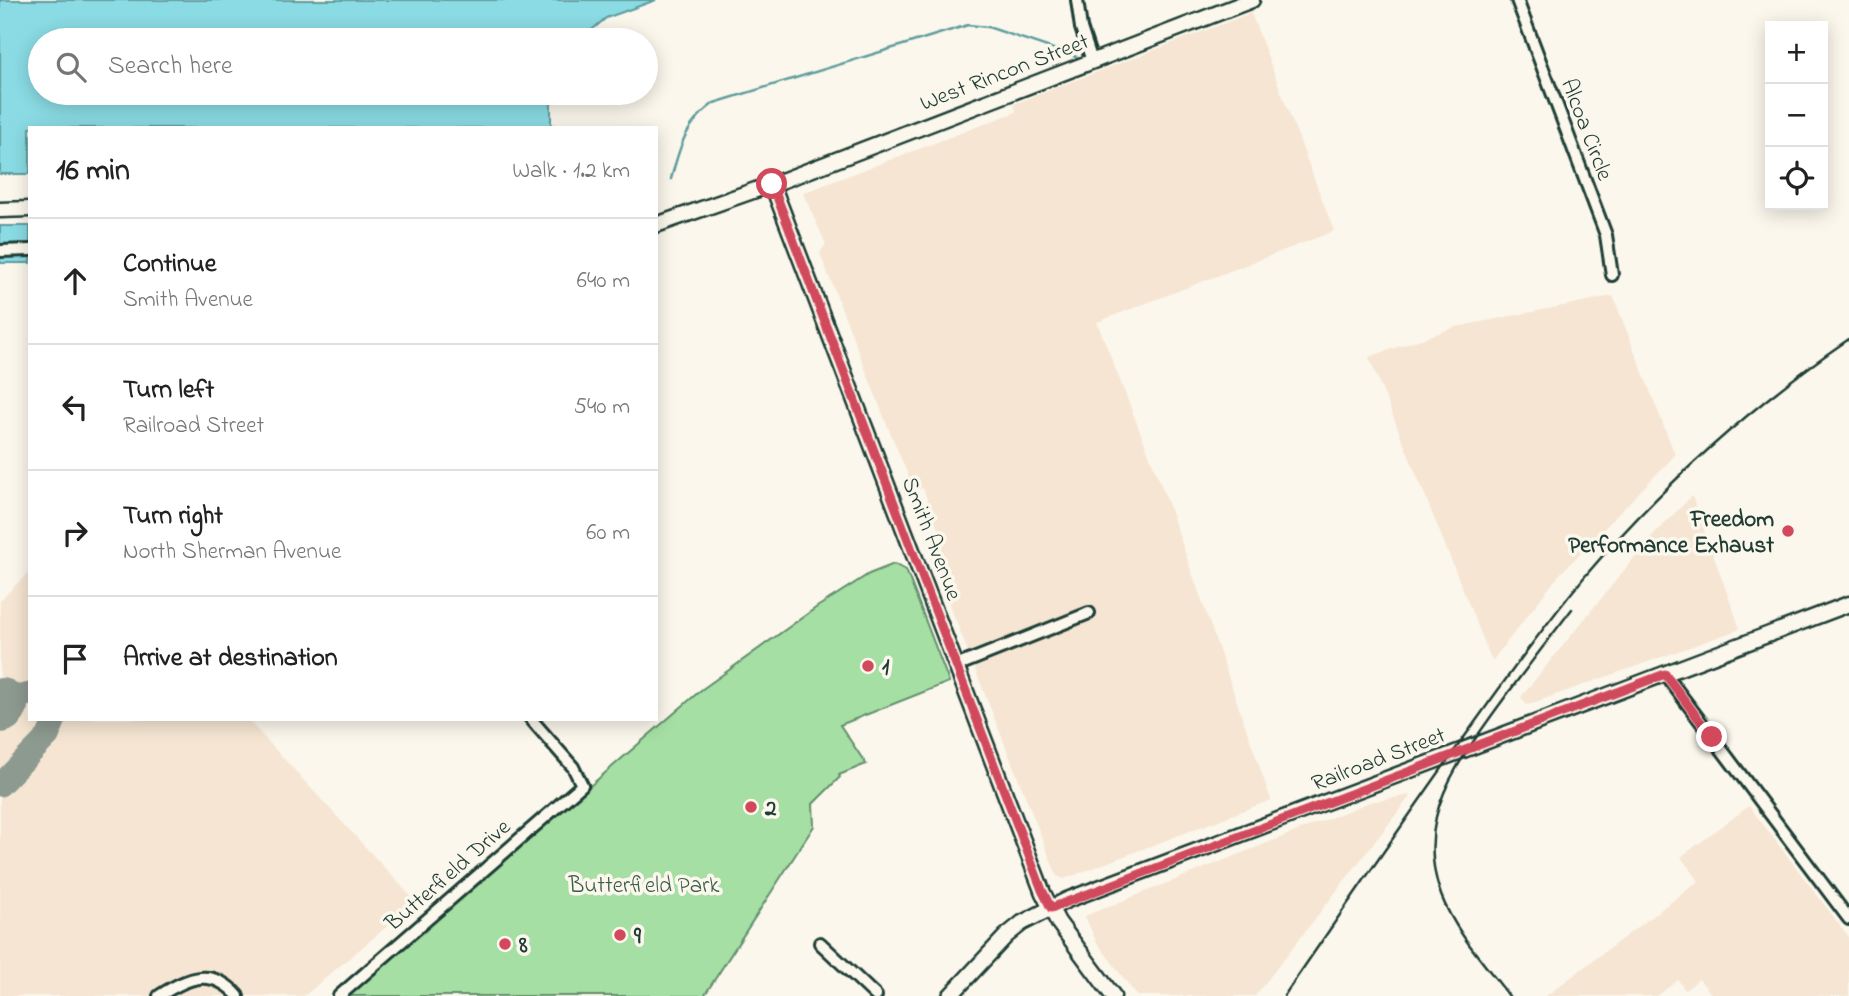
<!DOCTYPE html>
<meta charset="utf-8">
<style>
:root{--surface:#fff;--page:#f2f2f2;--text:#222;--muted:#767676;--line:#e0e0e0}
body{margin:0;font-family:"Indie Flower",sans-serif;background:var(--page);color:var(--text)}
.controls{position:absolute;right:21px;top:21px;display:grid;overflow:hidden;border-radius:0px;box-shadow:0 4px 18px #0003}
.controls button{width:63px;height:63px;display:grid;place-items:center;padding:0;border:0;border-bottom:2px solid var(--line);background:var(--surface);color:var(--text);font:35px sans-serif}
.stop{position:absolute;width:21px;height:21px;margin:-16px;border:5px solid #d1495b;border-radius:50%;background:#fff}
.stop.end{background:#d1495b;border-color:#fff;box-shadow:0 2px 7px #0008}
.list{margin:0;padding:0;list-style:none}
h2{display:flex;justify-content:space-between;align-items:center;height:91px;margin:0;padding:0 28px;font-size:30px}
h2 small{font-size:23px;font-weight:400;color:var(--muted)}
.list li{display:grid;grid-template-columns:46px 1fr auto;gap:21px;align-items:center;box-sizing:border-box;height:126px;padding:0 28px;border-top:2px solid var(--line)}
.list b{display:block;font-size:26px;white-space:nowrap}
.list p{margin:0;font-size:23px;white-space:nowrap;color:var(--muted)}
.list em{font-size:23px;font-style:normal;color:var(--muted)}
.icon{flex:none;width:38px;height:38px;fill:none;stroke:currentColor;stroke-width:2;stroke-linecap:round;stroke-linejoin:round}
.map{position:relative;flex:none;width:1849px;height:996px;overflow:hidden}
.search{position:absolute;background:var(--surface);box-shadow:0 4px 18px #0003;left:28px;top:28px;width:630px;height:77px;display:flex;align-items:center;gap:18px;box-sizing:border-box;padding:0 24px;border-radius:38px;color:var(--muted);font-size:26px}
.panel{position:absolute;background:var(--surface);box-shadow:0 4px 18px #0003;left:28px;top:126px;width:630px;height:595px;border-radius:0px}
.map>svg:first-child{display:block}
.built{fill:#f5e5d2}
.green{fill:#a5dfa4;stroke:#628e6c;stroke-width:2}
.water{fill:#8adbe4;stroke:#5f9c9e;stroke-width:2}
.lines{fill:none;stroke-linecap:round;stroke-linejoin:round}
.stream{stroke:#5f9c9e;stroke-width:2.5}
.taxiway{stroke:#8d9a90;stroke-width:23}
.runway{stroke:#8d9a90;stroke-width:54}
.minor-casing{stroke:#1f3d34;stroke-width:16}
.major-casing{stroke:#1f3d34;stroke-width:19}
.minor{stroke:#fbf7ec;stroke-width:10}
.major{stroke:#fbf7ec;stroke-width:14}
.rail{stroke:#1f3d34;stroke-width:2.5}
.route{stroke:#d1495b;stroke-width:9}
.poi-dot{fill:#d1495b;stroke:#fbf7ec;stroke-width:2.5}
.labels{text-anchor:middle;stroke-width:7;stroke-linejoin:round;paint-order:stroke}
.street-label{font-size:23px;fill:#1f3d34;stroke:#fbf7ec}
.poi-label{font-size:23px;font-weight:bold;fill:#1f3d34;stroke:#fbf7ec;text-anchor:start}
.park-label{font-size:23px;fill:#3a5d4a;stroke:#fbf7ec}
</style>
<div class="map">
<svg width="1849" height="996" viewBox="0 0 1849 996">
<rect width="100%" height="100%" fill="#fbf7ec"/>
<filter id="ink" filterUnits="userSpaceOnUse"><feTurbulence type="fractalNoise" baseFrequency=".0143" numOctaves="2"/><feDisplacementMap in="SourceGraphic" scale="14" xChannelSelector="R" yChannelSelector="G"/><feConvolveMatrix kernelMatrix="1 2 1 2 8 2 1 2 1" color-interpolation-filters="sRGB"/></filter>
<g filter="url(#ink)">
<path class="built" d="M1251,13L1334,231L1097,322L1165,495L1271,800L1064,879L1057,876L929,553L941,537L923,488L914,490L886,422L820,253L826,244L803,193L1016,112L1014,104Z
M1613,296L1675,455L1559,575L1492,661L1369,357L1456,327Z
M1692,496L1740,629L1527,705L1521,697L1653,535Z
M30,571V719H247L416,902L304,996H0V601Z
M1411,795L1255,996H1137L1096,941L1085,916L1370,802Z
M1749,806L1849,937V996H1713L1699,979L1685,990L1678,980L1657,996H1546L1699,881L1681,857Z"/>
<path class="green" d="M894,564L906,570L949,682L840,725L866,764L839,775L840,777L813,804L814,826L704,996H347L701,690L817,607L869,574Z"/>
<path class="water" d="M0,0H656L606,18L580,40H40V93H551V128H30V174H0Z
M0,226H30V263H0Z"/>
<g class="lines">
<path class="stream" d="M671,179C680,146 685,124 714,103L968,25L988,27L1080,58"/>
<path class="taxiway" d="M1,705L16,697L30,694
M0,785L48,736L55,719"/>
<path class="runway" d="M0,706L1,705"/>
<g class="minor-casing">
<path id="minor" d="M1077,0L1081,28L1092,61
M1517,0L1606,235L1612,275
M0,251L30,250
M956,666L1089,613
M1665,674L1849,919
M820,943L876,996
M159,996C188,977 212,967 238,996
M339,996L582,785L573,767L531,719"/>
</g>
<g class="major-casing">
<path id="major" d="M772,184L1043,893L1058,922L1113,996
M0,210L30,209
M656,225L784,180L1252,0
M950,996L1006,936L1022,923L1067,900L1849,604"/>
</g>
<use href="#minor" class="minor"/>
<use href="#major" class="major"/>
<path class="rail" d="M1284,996C1339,916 1394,836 1450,757C1494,696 1537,634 1586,575C1662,486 1752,405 1849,339
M1509,996C1485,964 1455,932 1441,895C1432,870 1430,843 1436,817C1445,779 1470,746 1492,715C1518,679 1545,644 1572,609"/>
</g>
</g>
<g class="lines" filter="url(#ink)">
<path class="route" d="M772,184L1042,890L1051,908L1665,674L1712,737"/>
</g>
<g class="poi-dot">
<circle cx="1788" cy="531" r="7"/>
<circle cx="868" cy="666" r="7"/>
<circle cx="751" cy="807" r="7"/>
<circle cx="620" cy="935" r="7"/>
<circle cx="505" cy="944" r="7"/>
</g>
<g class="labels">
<g class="street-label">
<text transform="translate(1004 71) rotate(-21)" y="8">West Rincon Street</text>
<text transform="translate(1588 129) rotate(69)" y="8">Alcoa Circle</text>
<text transform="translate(933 538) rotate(69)" y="8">Smith Avenue</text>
<text transform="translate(1378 758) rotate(-21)" y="8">Railroad Street</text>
<text transform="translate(447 874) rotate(-41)" y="8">Butterfield Drive</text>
</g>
<g class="poi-label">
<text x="1774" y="526" text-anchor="end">Freedom<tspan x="1774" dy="26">Performance Exhaust</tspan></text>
<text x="882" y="674">1</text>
<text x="765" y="815">2</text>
<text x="634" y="943">9</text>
<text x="519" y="952">8</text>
</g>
<g class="park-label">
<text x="644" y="892">Butterfield Park</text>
</g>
</g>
</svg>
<div class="controls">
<button>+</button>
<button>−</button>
<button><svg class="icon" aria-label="locate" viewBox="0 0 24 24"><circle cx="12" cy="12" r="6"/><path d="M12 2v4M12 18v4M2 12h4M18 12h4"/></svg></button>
</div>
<div class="stop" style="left:772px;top:184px"></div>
<div class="stop end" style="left:1712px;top:737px"></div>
<div class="search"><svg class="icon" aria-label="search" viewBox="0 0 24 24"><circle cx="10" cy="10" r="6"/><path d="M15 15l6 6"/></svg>Search here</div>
<section class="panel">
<h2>16 min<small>Walk · 1.2 km</small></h2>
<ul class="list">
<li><svg class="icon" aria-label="ahead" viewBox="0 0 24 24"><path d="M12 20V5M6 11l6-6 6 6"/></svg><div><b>Continue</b><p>Smith Avenue</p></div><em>640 m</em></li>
<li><svg class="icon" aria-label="left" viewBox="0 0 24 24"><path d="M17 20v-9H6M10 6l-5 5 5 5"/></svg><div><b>Turn left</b><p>Railroad Street</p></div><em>540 m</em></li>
<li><svg class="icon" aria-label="right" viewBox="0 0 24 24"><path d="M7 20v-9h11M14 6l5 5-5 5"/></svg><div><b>Turn right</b><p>North Sherman Avenue</p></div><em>60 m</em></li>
<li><svg class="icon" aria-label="arrive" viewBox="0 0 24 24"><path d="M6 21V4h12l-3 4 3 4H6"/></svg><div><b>Arrive at destination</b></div></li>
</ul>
</section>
</div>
